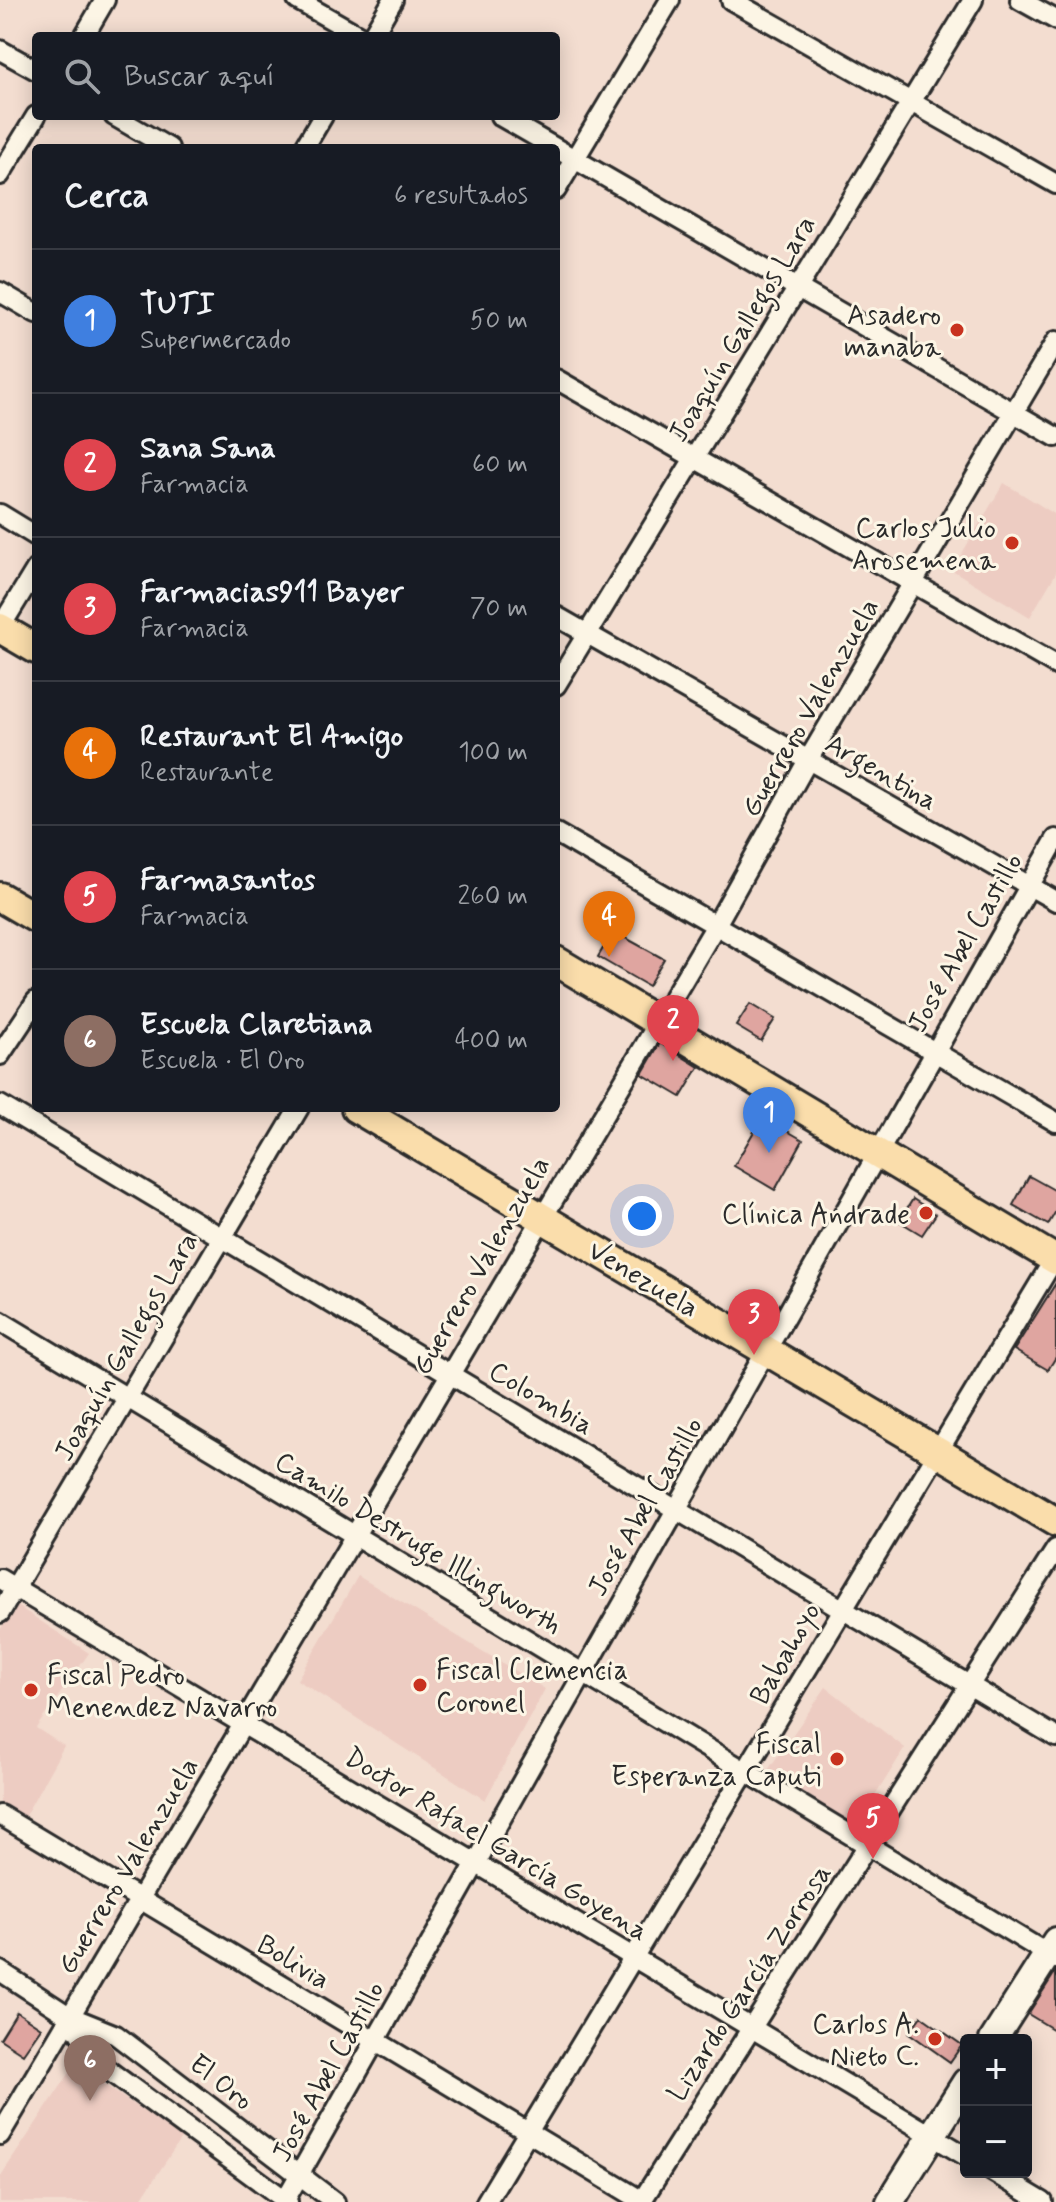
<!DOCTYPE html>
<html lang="es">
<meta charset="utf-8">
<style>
:root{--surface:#171b24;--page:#242831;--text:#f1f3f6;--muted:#9ea1a6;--line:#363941;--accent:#c8321e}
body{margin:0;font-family:Mynerve,sans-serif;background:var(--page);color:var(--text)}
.controls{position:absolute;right:24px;bottom:24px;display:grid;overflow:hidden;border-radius:8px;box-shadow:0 4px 20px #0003}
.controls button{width:72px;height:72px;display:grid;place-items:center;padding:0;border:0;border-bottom:2px solid var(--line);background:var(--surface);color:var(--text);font:40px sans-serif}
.you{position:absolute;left:642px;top:1216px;width:28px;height:28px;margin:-20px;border:6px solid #fff;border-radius:50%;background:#1a73e8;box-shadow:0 0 0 12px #1a73e833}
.badge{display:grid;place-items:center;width:52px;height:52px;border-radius:50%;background:var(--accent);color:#fff;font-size:26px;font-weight:700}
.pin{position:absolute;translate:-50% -66px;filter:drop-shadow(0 2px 4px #0008)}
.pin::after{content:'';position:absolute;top:42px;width:28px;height:24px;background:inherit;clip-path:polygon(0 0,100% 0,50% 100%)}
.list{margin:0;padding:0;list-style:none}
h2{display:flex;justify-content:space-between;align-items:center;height:104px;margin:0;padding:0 32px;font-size:34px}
h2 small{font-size:26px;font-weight:400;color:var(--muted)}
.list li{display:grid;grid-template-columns:52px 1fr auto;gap:24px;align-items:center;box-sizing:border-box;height:144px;padding:0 32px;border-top:2px solid var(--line)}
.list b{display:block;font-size:30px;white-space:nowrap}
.list p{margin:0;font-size:26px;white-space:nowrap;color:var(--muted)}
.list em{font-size:26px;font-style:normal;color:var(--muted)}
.icon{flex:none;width:44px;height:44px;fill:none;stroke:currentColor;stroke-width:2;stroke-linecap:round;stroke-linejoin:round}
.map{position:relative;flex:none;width:1056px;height:2202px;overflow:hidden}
.search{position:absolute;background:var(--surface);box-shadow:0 4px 20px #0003;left:32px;top:32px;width:528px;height:88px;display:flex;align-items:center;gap:20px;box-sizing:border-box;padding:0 28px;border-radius:8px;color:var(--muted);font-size:30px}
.panel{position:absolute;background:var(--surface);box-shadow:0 4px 20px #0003;left:32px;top:144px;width:528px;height:968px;border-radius:8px}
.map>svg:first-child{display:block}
.built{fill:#edccc2}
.building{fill:#dfa5a0;stroke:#2b2b2b;stroke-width:2}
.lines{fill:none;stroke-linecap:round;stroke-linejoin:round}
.street-casing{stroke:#2b2b2b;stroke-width:24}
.secondary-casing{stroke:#2b2b2b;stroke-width:32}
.primary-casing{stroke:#2b2b2b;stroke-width:34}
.street{stroke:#fcf5e5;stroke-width:18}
.secondary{stroke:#fcf5e5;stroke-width:26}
.primary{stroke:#faddab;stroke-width:28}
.poi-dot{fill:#c8321e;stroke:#fcf5e5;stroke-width:3}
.labels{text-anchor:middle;stroke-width:6;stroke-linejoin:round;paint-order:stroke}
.poi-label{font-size:28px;fill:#2b2b2b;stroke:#fcf5e5;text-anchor:end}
.street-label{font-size:28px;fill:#2b2b2b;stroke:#fcf5e5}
</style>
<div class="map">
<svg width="1056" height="2202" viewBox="0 0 1056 2202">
<rect width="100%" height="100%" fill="#f3ddd0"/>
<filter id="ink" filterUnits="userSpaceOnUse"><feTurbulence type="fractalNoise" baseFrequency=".0125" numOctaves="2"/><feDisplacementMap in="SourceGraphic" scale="16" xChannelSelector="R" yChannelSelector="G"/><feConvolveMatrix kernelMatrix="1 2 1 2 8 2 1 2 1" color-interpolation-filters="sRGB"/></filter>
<g filter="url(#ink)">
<path class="built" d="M1004,483L1056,515V573L1030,617L952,570Z
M358,1576L545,1689L485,1800L297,1680Z
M16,1605L89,1653L36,1728L64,1746L22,1821L0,1807V1630Z
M826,1687L905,1748L855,1828L768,1770Z
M75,2065L182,2137L139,2202H0V2177Z"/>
<path class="building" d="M613,931L664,959L648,986L598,957Z
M750,1004L775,1019L761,1041L736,1026Z
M660,1043L699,1067L681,1097L642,1074Z
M767,1109L789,1122L784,1129L803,1140L775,1190L734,1166Z
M1029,1176L1056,1191V1211L1048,1225L1013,1205Z
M913,1199L936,1214L922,1235L899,1221Z
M1056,1283V1357L1048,1370L1014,1350Z
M1056,1971V2031L1028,2014Z
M17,2012L41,2028L23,2054L0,2039Z
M921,2016L962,2045L950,2062L909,2033Z"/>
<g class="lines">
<g class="street-casing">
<path id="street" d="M297,0L360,36
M731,0L1056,184
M1020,0L1056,20
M84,36L105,0
M372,36L393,0
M0,50L36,70
M114,116L169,148
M500,116L1056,437
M304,148L323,116
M0,175L36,116
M556,190L670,0
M0,292L36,313
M556,379L1056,665
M0,514L36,536
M556,616L1056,901
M0,628L36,569
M556,685L973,0
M556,833L1056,1122
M0,1055L36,1001
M0,1105L1056,1737
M0,1321L1056,1959
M0,1579L966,2156
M0,1613L299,1108
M0,1815L644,2202
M0,1971L69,2016L116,2035L335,2202
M69,2016L97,2062L288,2202
M0,2135L716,925L808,760L1056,341
M993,2172L1043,2202
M284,2202L1056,839
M486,2202L1056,1256
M641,2202L1056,1549"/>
</g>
<g class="secondary-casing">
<path id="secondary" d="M993,2040L1056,1941
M890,2202L966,2082"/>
</g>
<g class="primary-casing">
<path id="primary" d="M0,628L36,649
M0,897L36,918
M556,961L1056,1260
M356,1108L1056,1522"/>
</g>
<use href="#street" class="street"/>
<use href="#secondary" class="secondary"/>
<use href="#primary" class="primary"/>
</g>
</g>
<g class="poi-dot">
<circle cx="957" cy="330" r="8"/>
<circle cx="1012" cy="543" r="8"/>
<circle cx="926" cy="1213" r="8"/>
<circle cx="420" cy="1685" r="8"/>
<circle cx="31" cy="1690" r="8"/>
<circle cx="837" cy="1759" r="8"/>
<circle cx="935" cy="2039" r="8"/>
</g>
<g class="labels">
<g class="poi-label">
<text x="941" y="324">Asadero<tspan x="941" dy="32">manaba</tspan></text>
<text x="996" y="537">Carlos Julio<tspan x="996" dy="32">Arosemena</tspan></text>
<text x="910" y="1223">Clínica Andrade</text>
<text x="436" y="1679" text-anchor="start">Fiscal Clemencia<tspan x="436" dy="32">Coronel</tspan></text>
<text x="47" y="1684" text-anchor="start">Fiscal Pedro<tspan x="47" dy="32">Menendez Navarro</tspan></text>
<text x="821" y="1753">Fiscal<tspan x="821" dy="32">Esperanza Caputi</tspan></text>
<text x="919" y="2033">Carlos A.<tspan x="919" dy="32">Nieto C.</tspan></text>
</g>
<g class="street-label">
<text transform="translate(741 328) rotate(-59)" y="10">Joaquín Gallegos Lara</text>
<text transform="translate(809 707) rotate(-60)" y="10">Guerrero Valenzuela</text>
<text transform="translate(882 771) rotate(30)" y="10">Argentina</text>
<text transform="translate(964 942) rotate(-60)" y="10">José Abel Castillo</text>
<text transform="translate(480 1265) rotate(-60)" y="10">Guerrero Valenzuela</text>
<text transform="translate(644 1278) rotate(31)" y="10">Venezuela</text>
<text transform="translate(125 1346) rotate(-60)" y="10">Joaquín Gallegos Lara</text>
<text transform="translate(542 1397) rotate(31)" y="10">Colombia</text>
<text transform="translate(644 1506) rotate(-60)" y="10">José Abel Castillo</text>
<text transform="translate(419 1542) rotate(31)" y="10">Camilo Destruge Illingworth</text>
<text transform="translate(784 1653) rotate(-60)" y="10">Babahoyo</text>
<text transform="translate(497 1843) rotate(31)" y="10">Doctor Rafael García Goyena</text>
<text transform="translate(127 1865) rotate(-59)" y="10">Guerrero Valenzuela</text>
<text transform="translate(294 1961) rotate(31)" y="10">Bolivia</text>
<text transform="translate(748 1982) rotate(-57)" y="10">Lizardo García Zorrosa</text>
<text transform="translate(327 2071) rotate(-61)" y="10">José Abel Castillo</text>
<text transform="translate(222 2081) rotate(38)" y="10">El Oro</text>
</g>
</g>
</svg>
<div class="controls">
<button>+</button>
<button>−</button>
</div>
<div class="you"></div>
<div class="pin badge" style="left:769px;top:1153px;background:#3f7fe0">1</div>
<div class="pin badge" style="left:673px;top:1061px;background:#e0444e">2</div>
<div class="pin badge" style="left:754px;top:1355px;background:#e0444e">3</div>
<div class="pin badge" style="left:609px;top:957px;background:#e8710a">4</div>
<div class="pin badge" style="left:873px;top:1859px;background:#e0444e">5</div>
<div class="pin badge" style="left:90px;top:2101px;background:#8d6e63">6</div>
<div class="search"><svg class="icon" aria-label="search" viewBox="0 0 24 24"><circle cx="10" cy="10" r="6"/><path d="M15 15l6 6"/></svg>Buscar aquí</div>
<section class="panel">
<h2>Cerca<small>6 resultados</small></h2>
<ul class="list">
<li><span class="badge" style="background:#3f7fe0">1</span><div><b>TUTI</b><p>Supermercado</p></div><em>50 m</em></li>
<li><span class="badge" style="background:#e0444e">2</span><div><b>Sana Sana</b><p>Farmacia</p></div><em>60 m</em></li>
<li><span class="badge" style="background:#e0444e">3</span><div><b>Farmacias911 Bayer</b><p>Farmacia</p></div><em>70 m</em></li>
<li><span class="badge" style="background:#e8710a">4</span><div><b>Restaurant El Amigo</b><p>Restaurante</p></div><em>100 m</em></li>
<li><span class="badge" style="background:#e0444e">5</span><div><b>Farmasantos</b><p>Farmacia</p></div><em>260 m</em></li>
<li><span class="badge" style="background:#8d6e63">6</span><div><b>Escuela Claretiana</b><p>Escuela · El Oro</p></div><em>400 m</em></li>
</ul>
</section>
</div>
